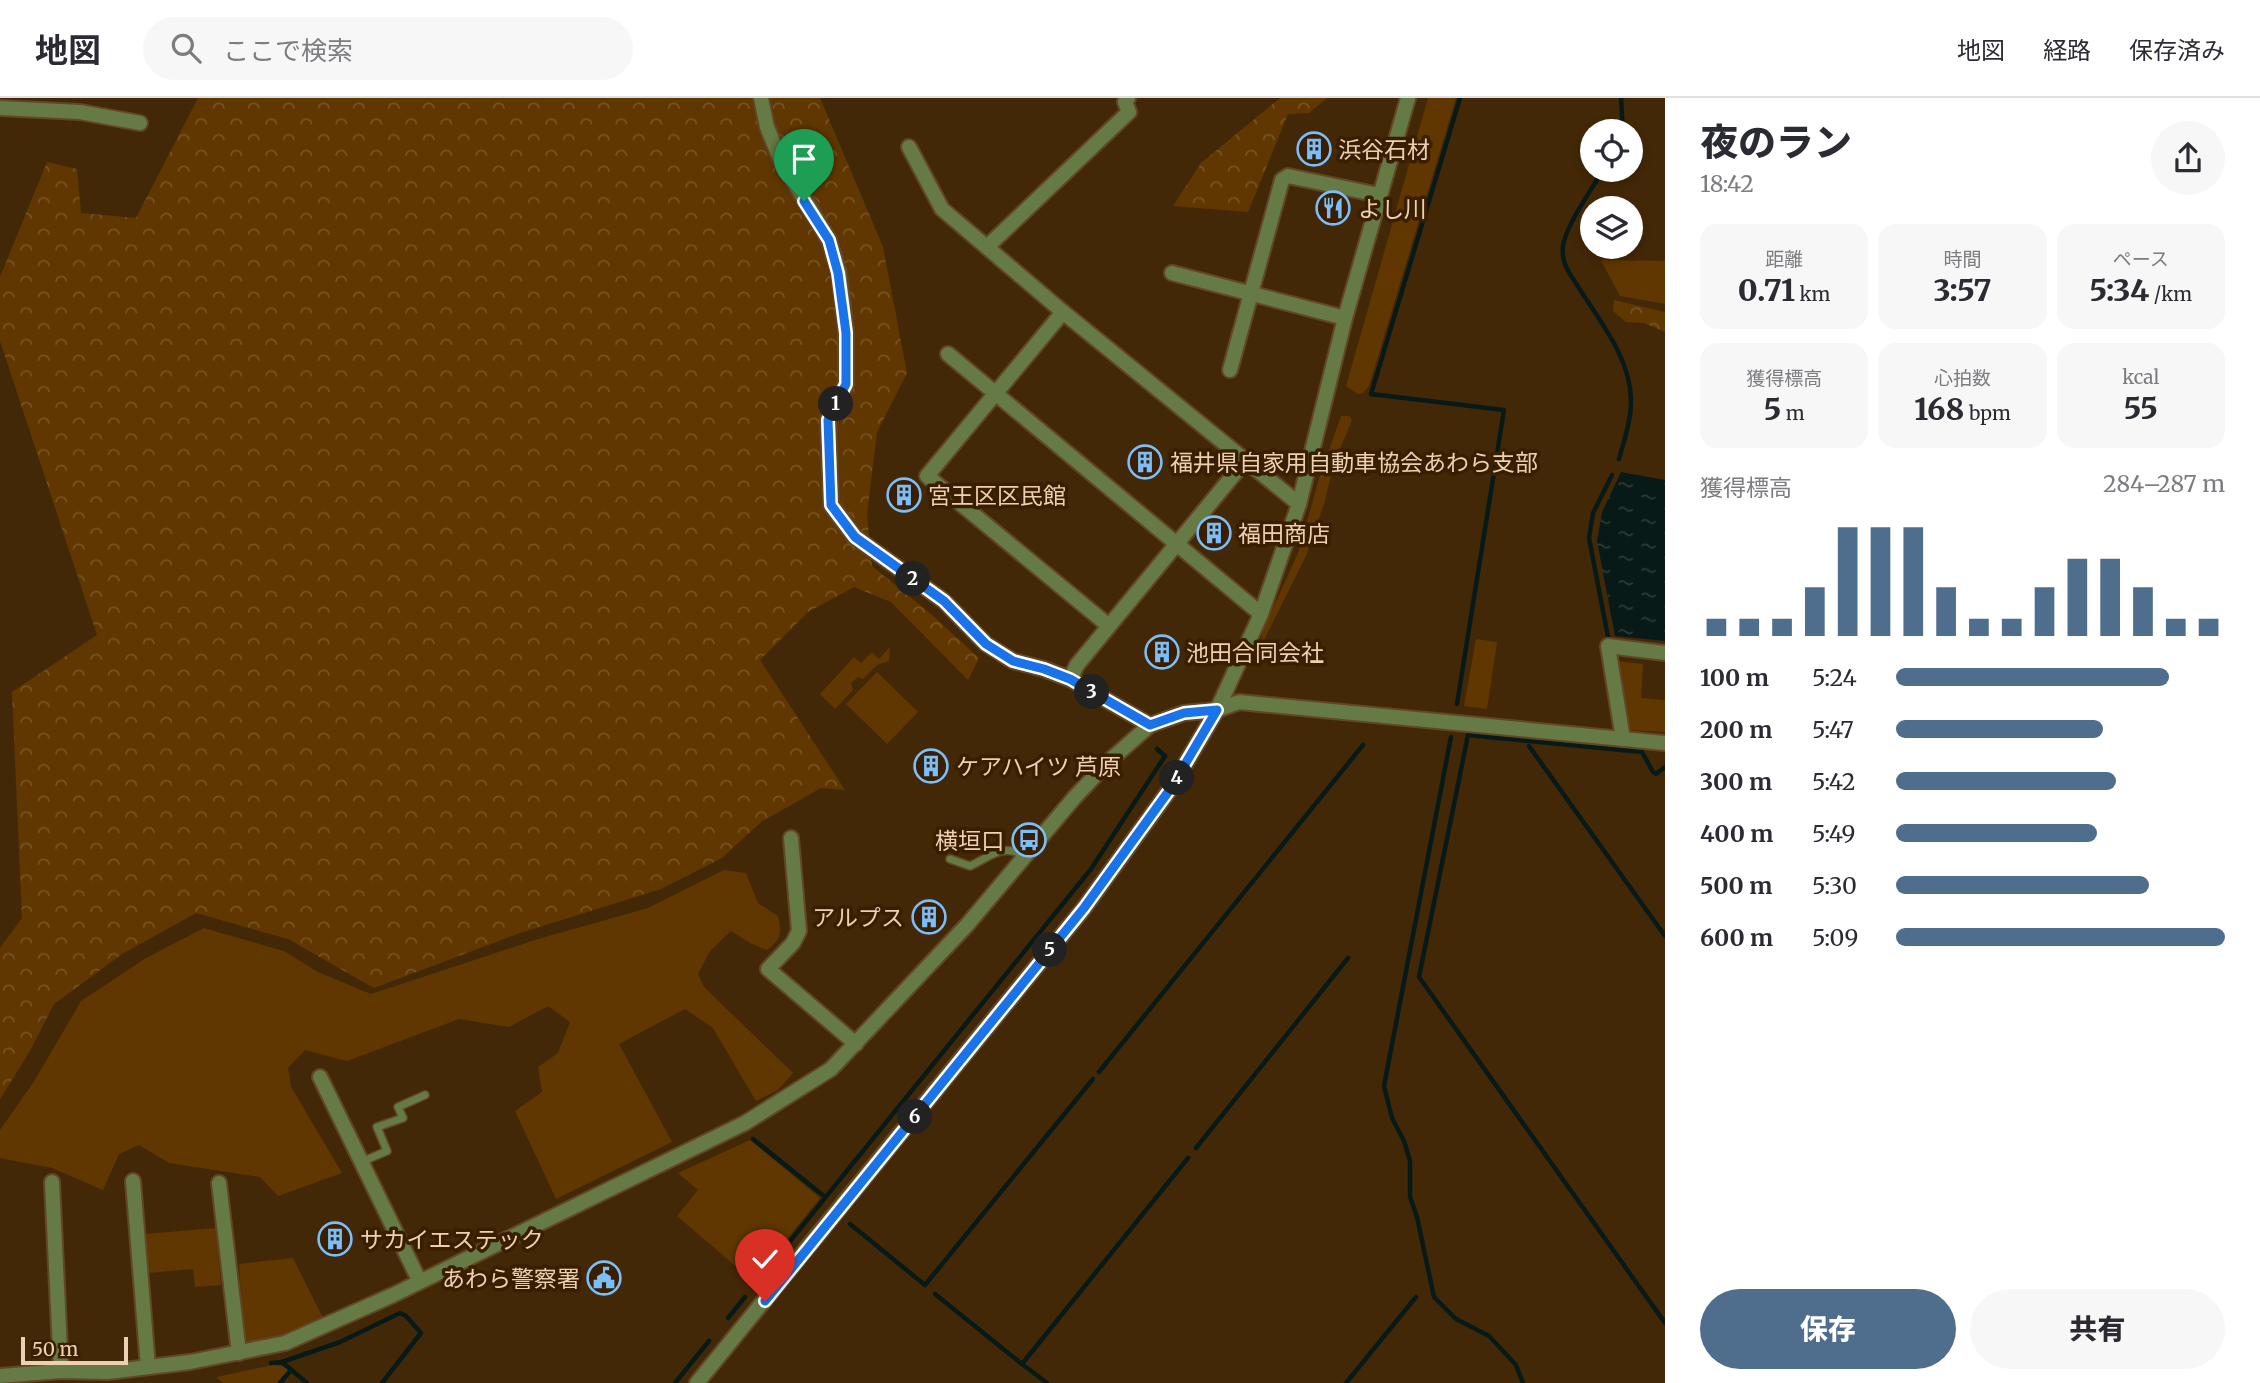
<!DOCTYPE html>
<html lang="ja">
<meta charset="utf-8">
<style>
body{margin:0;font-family:Merriweather,"Noto Sans JP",serif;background:#f7f7f7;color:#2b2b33;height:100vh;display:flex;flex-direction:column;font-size:26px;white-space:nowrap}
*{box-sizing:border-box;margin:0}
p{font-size:23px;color:#7c7c81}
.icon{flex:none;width:38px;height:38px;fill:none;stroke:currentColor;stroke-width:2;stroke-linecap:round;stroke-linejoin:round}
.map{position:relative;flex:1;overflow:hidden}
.side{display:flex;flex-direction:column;background:#fff;width:595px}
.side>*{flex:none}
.buttons{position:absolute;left:1580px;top:21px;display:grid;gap:14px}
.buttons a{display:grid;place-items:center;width:63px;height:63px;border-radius:50%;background:#fff;box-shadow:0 4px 10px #0003;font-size:35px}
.scale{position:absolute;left:21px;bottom:18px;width:107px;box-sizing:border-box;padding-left:7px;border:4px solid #edd0b3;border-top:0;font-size:19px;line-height:24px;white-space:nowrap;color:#edd0b3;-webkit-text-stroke:5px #391e00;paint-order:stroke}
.pin{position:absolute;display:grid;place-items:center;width:60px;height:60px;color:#fff;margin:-72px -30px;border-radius:50% 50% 50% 0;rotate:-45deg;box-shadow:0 0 7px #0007}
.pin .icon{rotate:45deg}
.km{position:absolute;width:35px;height:35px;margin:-18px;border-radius:50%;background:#222;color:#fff;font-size:19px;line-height:35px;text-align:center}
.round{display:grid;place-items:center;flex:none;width:74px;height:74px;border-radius:37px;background:#f7f7f7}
.headline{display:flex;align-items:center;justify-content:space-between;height:119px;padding:0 35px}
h1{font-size:38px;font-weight:800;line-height:52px}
.stats{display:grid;grid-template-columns:repeat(3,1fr);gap:10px;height:119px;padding:7px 35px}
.stats div{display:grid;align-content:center;border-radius:18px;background:#f7f7f7;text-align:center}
.stats b{font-size:30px;font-weight:800}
.stats small{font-size:19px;font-weight:400}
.stats p{font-size:19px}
.chart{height:196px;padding:14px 35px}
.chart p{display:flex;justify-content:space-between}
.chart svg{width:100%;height:126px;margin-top:7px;stroke:#4f6d8c;stroke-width:6}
.primary-button{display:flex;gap:14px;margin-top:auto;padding:14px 35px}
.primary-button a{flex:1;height:80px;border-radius:42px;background:#4f6d8c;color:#fff;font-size:28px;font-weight:800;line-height:80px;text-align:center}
.primary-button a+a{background:#f7f7f7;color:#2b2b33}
ul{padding:0 35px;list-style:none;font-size:23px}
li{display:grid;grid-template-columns:112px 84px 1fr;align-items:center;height:52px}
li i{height:18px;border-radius:9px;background:#4f6d8c}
header{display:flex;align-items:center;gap:42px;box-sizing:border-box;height:98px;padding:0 35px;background:#fff;border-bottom:2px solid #e1e1e2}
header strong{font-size:33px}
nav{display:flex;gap:38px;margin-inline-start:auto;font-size:24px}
.search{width:490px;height:63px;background:#f7f7f7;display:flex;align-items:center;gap:18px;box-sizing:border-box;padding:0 24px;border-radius:38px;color:#7c7c81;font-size:26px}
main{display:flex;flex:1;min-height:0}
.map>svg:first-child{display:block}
</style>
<header>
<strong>地図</strong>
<div class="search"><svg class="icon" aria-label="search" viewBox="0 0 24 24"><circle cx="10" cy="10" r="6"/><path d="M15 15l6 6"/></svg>ここで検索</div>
<nav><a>地図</a><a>経路</a><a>保存済み</a></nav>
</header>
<main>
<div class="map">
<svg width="1665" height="1285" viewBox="0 0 1665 1285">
<defs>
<pattern id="forest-crowns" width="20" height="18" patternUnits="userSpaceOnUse" patternTransform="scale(1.75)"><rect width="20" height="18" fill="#603700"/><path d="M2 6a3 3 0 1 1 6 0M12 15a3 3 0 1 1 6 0" fill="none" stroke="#775323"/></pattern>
<pattern id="water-ripples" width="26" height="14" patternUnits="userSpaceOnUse" patternTransform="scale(1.75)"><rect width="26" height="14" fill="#081a18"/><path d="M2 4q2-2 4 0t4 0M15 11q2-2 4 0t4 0" fill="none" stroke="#2c3a37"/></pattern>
</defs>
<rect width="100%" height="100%" fill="#432807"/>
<g fill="#603700">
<polygon points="1428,0 1456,0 1369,288 1363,295 1358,296 1346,288"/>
<polygon points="1601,162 1665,163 1665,206 1620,198"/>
<polygon points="1341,318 1349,318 1352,322 1334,365 1324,406 1306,458 1263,544 1261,542 1262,534 1298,455 1319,381"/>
<polygon points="1476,541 1497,544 1487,611 1464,608"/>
<polygon points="890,549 889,563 877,567 863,581 858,579 851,585 853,592 835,611 820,596 854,559 861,565 872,554 879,561"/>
<polygon points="1616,563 1643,566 1641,600 1665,602 1665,634 1625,632"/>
<polygon points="877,574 918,614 887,646 846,606"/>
<path d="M724,772l22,3 12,30 20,13c4,16 3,24 -11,34l-15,-6 -21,-13 -21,20 -12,23 6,13 89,86 -15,17 -22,11 -43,-73 -28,-19 -66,35 53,98 -116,57 -41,-88 27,-19 -4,-25 20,-14 12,-31 -22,-16 -39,21 -50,-8 -112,42 -42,-11 -17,18 3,19 51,86 -64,23 -18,-19 -91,-14 -30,-18 -20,9 -16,36 -51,-22 -52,-10v-28l35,-50 46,-79 65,-43 58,-30 80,23 34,21 53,22 167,-55 110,-31z"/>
<polygon points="750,1042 820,1100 753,1183 677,1118 698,1092 678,1075"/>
<polygon points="216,1130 221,1187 195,1189 193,1171 148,1175 145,1136"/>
<polygon points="293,1160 323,1220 276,1240 244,1246 239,1166"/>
<polygon points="273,1267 282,1268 289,1272 278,1285 223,1285 216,1279"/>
</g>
<g fill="url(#forest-crowns)">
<polygon points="198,0 820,0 883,149 907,275 877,334 867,417 872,468 931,516 979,560 968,582 891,504 854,489 808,514 760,562 845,692 821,690 761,724 722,760 661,791 520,835 374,890 288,841 196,815 122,856 54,906 30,953 0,1001 0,850 22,820 12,594 97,537 0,243 0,179 47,64 77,71 81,115 136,120"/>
<polygon points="1280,0 1327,0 1309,15 1288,16 1248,114 1173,108 1201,65"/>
<polygon points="1614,202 1665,214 1665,234 1644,225 1626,224 1613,213"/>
</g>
<polygon fill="url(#water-ripples)" points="1621,374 1665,382 1665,543 1615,538 1597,443 1602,414"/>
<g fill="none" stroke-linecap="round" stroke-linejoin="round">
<g stroke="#081a18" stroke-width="4.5">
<polyline points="1621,0 1623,33"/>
<path d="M1603,72c-11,19 -37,55 -40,76 -2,17 6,26 14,39 22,35 54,73 54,116 0,20 -7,40 -12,58"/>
<polyline points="1609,544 1589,440 1593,415 1612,377"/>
<polyline points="1457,606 1504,312 1371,296 1460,0"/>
<polyline points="1451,639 1384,988 1392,1020 1404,1043 1410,1063 1410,1099 1417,1119 1434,1199 1456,1221 1489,1238 1516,1267 1523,1285"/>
<polyline points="1529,648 1665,838"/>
<polyline points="1665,669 1656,676 1653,674 1642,654 1468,637 1419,879 1665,1225"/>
<polyline points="1099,974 1363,647"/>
<polyline points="753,1041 825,1099"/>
<polyline points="1196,1050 1348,860"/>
<polyline points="850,1126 925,1187 1093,981"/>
<polyline points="757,1184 1091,771 1165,658 1157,651"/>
<polyline points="935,1196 1022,1266 1188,1060"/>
<polyline points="728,1220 745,1199"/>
<polyline points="282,1264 340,1244 400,1215 406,1218 421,1235 382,1285"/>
<polyline points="271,1265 282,1264 307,1285"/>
<polyline points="1022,1266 1047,1285"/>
<polyline points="280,1285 291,1272"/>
<polyline points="675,1285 709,1243"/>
<polyline points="1346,1285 1416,1199"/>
</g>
<defs>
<g id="service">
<path d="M950,761l20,7c22,-10 31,-23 56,-10"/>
<polyline points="361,1064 387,1053 377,1029 403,1020 398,1009 425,997"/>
</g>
<g id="minor">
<polyline points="761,0 767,29 781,63 829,142 839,175 846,235 846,286 828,322 831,407 855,439 944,503 986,546 1013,563 1044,571 1070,581 1150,627"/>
<polyline points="0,10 80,14 140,25"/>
<polyline points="909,49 942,111 1063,214"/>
<polyline points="988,148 1129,14 1125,4 1128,0"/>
<polyline points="1172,175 1345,220"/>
<polyline points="948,256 1261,516"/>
<polyline points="1230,272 1282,82 1288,78 1379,97"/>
<polyline points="1109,528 927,378 1063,214 1299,406"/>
<polyline points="1070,581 1077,567 1245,363"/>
<polyline points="1623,641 1608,548 1665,555"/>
<polyline points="791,740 799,833 793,845 768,871 856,946"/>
<polyline points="320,979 419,1182"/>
<polyline points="133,1083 148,1269"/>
<polyline points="52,1084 61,1273"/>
<polyline points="219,1085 239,1255"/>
</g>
<g id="tertiary">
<polyline points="0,1278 61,1273 108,1274 190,1264 285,1245 393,1197 745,1025 831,971 967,827 1074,700 1108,664 1150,627 1184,615 1217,612 1239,604 1665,645"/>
<polyline points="697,1285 1084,810 1171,690 1217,612 1261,516 1299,406 1345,220 1408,0"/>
</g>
</defs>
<use href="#service" stroke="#624626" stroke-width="10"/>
<use href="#minor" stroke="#624626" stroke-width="18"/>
<use href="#tertiary" stroke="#624626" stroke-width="18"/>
<use href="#service" stroke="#657a44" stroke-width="7"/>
<use href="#minor" stroke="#657a44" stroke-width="14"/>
<use href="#tertiary" stroke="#657a44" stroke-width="14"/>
</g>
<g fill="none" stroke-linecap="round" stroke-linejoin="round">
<defs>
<polyline id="route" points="765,1203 1084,810 1171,690 1217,612 1184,615 1150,627 1070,581 1044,571 1013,563 986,546 944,503 855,439 831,407 828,322 846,286 846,235 838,175 829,142 804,103"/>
</defs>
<use href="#route" stroke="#fff" stroke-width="14"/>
<use href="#route" stroke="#1a73e8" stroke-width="9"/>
</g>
<defs>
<symbol id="building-ring" viewBox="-11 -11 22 22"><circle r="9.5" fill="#391e00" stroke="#7bbef9" stroke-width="1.5"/><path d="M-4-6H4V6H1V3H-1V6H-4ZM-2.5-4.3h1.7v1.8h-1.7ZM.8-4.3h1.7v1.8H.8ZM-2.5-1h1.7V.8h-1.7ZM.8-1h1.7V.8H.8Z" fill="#7bbef9"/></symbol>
<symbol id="restaurant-ring" viewBox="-11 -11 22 22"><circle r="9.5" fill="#391e00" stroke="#7bbef9" stroke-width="1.5"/><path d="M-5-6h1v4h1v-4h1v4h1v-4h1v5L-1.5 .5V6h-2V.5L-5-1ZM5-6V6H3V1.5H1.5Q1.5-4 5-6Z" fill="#7bbef9"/></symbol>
<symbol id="bus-ring" viewBox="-11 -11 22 22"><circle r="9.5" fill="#391e00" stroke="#7bbef9" stroke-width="1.5"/><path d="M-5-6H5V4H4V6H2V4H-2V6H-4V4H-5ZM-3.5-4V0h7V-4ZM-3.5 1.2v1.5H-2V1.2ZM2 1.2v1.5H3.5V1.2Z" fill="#7bbef9"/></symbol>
<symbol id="civic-ring" viewBox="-11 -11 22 22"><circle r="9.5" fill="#391e00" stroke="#7bbef9" stroke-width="1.5"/><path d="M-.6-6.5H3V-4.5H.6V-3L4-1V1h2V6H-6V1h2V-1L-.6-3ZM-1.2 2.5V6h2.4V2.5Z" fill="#7bbef9"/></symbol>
</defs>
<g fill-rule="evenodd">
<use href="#building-ring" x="1295" y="32" width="38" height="38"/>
<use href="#restaurant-ring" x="1314" y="91" width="38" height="38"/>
<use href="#building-ring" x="1126" y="345" width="38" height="38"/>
<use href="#building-ring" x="885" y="378" width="38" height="38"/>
<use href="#building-ring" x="1195" y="416" width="38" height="38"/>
<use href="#building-ring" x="1143" y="535" width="38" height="38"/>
<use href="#building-ring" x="912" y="649" width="38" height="38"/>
<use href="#bus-ring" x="1010" y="723" width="38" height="38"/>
<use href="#building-ring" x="910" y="800" width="38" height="38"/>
<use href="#building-ring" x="316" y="1122" width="38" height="38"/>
<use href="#civic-ring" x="585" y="1161" width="38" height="38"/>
</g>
<g text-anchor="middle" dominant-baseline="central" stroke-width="7" stroke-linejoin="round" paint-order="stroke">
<g font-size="23" fill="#edd0b3" stroke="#391e00" text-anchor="start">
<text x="1338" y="51">浜谷石材</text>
<text x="1358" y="110">よし川</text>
<text x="1170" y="364">福井県自家用自動車協会あわら支部</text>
<text x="928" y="397">宮王区区民館</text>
<text x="1238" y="435">福田商店</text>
<text x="1186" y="554">池田合同会社</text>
<text x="956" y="668">ケアハイツ 芦原</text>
<text x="1004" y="742" text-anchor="end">横垣口</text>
<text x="904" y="819" text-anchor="end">アルプス</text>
<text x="360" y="1141">サカイエステック</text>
<text x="580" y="1180" text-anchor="end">あわら警察署</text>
</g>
</g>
</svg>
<div class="buttons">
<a><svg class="icon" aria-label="locate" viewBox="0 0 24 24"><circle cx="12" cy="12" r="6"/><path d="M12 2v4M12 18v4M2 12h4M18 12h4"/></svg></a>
<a><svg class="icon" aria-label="layers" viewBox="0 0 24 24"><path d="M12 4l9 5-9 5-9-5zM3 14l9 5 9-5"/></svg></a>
</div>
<div class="scale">50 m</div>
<div class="pin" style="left:804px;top:103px;background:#1e9e55"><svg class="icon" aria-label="arrive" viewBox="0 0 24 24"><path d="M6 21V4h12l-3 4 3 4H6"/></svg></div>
<div class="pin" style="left:765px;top:1203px;background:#d93025"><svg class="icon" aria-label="check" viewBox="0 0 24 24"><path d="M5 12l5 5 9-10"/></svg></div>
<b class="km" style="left:836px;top:306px">1</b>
<b class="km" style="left:913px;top:481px">2</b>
<b class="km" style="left:1092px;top:594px">3</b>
<b class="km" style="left:1177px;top:680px">4</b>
<b class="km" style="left:1050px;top:852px">5</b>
<b class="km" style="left:915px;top:1019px">6</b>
</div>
<section class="side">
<div class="headline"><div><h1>夜のラン</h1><p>18:42</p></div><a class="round"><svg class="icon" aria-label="share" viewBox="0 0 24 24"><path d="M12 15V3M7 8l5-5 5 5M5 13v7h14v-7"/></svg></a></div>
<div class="stats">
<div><p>距離</p><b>0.71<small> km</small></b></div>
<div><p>時間</p><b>3:57</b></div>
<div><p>ペース</p><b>5:34<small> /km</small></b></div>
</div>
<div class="stats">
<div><p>獲得標高</p><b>5<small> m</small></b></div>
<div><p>心拍数</p><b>168<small> bpm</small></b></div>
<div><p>kcal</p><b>55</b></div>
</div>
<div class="chart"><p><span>獲得標高</span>284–287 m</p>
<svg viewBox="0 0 160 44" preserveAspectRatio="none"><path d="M5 44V38M15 44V38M25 44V38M35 44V27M45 44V6M55 44V6M65 44V6M75 44V27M85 44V38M95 44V38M105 44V27M115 44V17M125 44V17M135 44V27M145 44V38M155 44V38"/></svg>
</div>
<ul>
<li><b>100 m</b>5:24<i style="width:83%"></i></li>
<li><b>200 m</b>5:47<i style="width:63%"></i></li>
<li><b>300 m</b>5:42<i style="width:67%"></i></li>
<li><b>400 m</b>5:49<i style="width:61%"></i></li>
<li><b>500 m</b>5:30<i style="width:77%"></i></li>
<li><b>600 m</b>5:09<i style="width:100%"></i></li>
</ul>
<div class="primary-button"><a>保存</a><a>共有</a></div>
</section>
</main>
